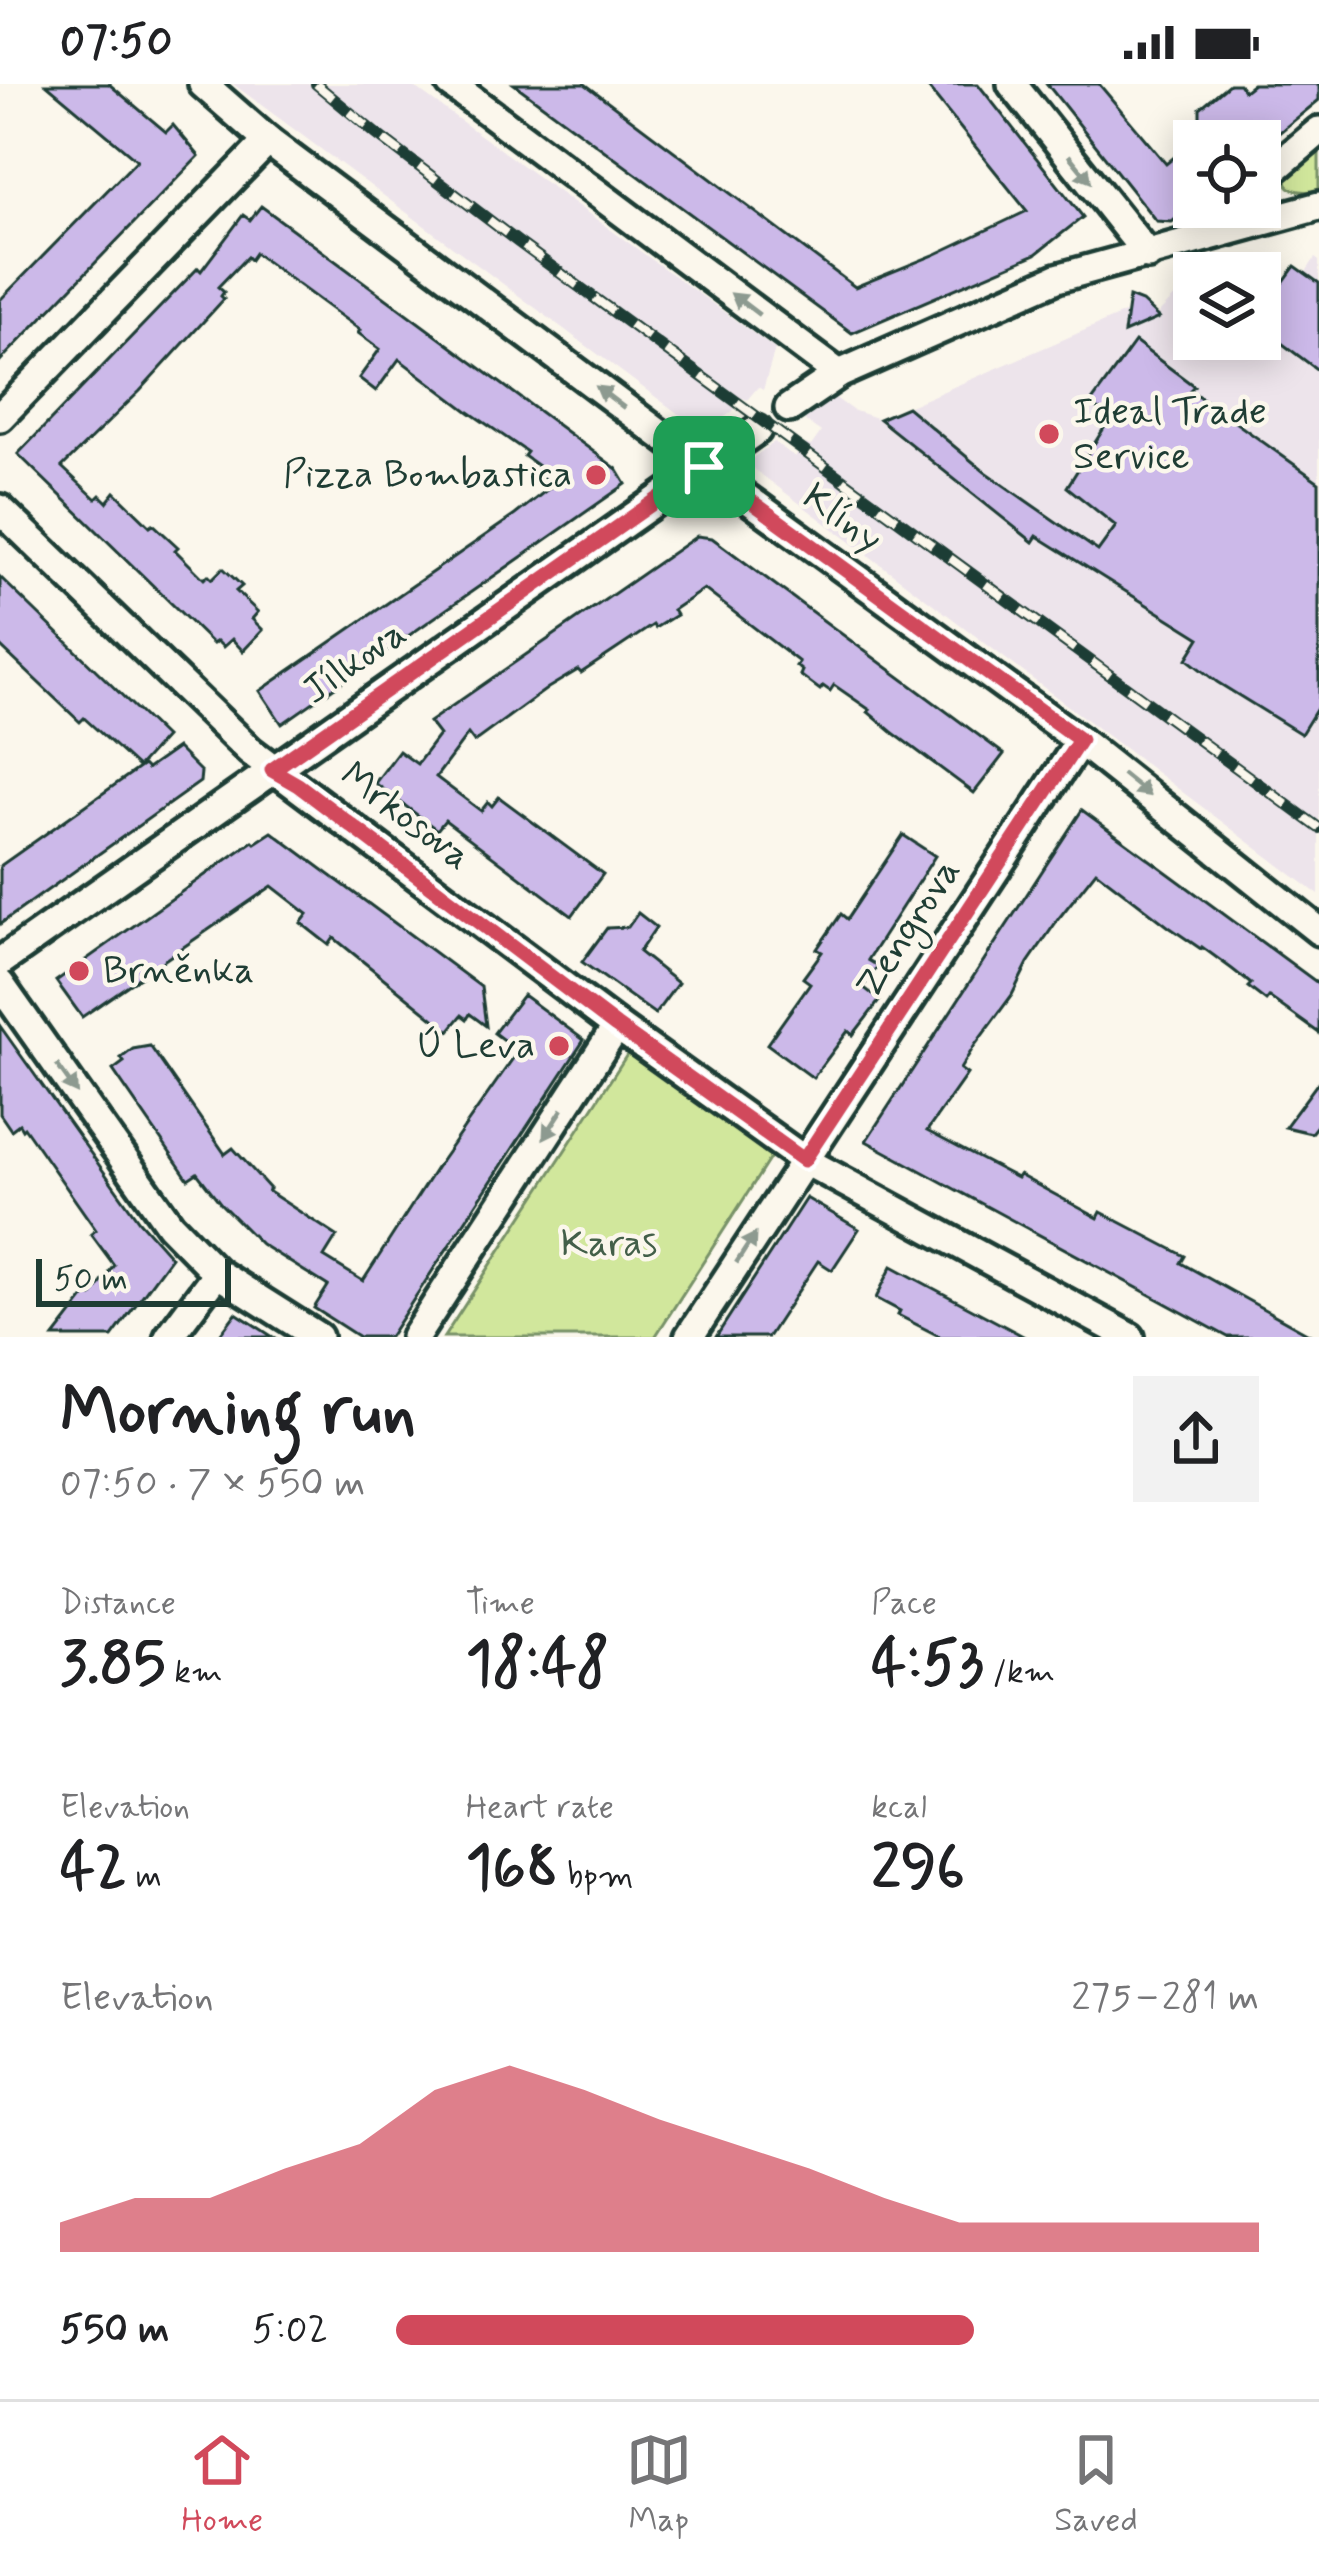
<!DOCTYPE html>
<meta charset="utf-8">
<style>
body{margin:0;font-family:Mynerve,sans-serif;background:#f2f2f2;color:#202124;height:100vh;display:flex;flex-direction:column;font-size:45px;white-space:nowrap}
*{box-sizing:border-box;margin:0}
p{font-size:39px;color:#757577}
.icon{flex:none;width:66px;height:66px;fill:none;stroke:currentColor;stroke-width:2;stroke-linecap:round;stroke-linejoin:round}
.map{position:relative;height:1253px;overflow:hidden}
.sheet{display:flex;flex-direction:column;background:#fff;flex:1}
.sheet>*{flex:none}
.fabs{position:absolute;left:1173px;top:36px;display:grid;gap:24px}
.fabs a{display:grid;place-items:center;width:108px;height:108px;border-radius:0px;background:#fff;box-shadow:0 6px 30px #0003;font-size:60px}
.scale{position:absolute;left:36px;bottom:30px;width:195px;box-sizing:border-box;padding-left:12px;border:6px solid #1f3d34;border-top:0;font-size:33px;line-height:42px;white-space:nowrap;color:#1f3d34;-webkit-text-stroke:9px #fbf7ec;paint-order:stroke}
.pin{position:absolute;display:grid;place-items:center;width:102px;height:102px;color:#fff;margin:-51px;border-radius:24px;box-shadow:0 6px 18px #0006}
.round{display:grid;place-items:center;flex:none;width:126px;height:126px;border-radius:0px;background:#f2f2f2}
.head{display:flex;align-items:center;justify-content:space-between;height:204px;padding:0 60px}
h1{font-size:66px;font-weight:800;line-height:90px}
.stats{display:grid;grid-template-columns:repeat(3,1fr);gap:18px;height:204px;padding:12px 60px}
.stats div{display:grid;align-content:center}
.stats b{font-size:60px;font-weight:800}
.stats small{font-size:33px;font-weight:400}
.stats p{font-size:33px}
.chart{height:336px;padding:24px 60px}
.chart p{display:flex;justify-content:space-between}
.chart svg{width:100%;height:216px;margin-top:12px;fill:#d1495b;opacity:.7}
ul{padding:0 60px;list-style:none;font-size:39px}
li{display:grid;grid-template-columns:192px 144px 1fr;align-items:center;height:90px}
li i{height:30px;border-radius:15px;background:#d1495b}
.status{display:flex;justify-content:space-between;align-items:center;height:84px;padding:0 60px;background:#fff;direction:ltr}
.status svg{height:33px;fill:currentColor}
.dock{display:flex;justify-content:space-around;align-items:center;height:168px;border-top:3px solid #e0e0e0;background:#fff;font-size:33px;color:#757577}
.dock a{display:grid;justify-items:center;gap:6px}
.dock .selected{color:#d1495b}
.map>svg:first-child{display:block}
</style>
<div class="status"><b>07:50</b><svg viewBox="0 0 49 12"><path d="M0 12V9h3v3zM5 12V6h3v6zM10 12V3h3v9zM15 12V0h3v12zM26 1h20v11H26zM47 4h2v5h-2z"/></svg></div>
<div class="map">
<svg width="1319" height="1253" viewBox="0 0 1319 1253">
<rect width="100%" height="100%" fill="#fbf7ec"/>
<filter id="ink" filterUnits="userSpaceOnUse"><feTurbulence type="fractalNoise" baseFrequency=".00833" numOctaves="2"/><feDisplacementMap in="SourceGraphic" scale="24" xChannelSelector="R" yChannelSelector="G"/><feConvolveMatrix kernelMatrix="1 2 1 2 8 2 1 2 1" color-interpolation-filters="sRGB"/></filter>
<g filter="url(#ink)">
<g fill="#ede4eb">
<polygon points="233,0 410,0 775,265 763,306 758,303 747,316 743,314 732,328 703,348"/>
<polygon points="1315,174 1319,177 1319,811 746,379 774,358 795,373 806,360 811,362 821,348 804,336 834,313 852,326 879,335 1127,228 1132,218 1142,218 1157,231 1186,201 1194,203 1194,255 1260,255 1260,210 1269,217 1306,188"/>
</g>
<g fill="#d1e79c" stroke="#789268" stroke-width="3">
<path d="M1319,60v46c-13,3 -43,3 -30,-20 5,-9 21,-19 30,-26z"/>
<polygon points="628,969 774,1068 655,1253 444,1253"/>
</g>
<g fill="#ccb9e9" stroke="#1f3d34" stroke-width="3">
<polygon points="46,0 109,0 166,48 173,41 199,72 0,277 0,216 137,76"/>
<polygon points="514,0 585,0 855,203 934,171 1027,127 925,0 978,0 1083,133 1036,170 852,249"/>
<polygon points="1047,0 1099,0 1166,80 1194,57 1194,120 1172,138 1156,137"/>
<polygon points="1229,0 1239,0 1244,7 1253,0 1319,0 1319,16 1269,57 1194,57 1209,44 1200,33 1200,24"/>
<polygon points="261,122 617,385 626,400 282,640 260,607 515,431 553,401 534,387 538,382 524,372 527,368 469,328 399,275 376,307 359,294 380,265 358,249 360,246 255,169 250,176 247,173 218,203 224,208 221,212 224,215 140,307 62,383 96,415 100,411 107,418 115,408 150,442 153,440 178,463 175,466 204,495 208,491 212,495 223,484 242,502 236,507 258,528 252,535 263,546 243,567 232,555 223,563 217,557 213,560 18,370 198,184 201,187 243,131 250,136"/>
<polygon points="1295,182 1319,199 1319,287 1260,243 1260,230"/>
<polygon points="1129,213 1142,218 1159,234 1124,249"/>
<polygon points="1135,258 1194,302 1190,306 1319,398 1319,621 1301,650 1217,598 1187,575 1200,554 1037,452 1033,458 879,335 907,323 985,388 1098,467 1116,442 1067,403 1111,333 1090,320"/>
<polygon points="697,452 712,454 1004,670 974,709 892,648 868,628 870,626 834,601 830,607 823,602 820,606 800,591 802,587 796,582 799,578 704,505 673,526 676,531 655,544 653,541 581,589 578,586 548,604 474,658 468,650 436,693 481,727 488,718 492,722 499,713 603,790 572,832 445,736 437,746 375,699 399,667 417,680 439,651 429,638"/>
<polygon points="0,493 165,653 138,683 84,634 80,638 0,562"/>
<polygon points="177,664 201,688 200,698 0,840 0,782 143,681 147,685"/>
<polygon points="1082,726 1319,900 1319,949 1269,913 1266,917 1248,903 1251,900 1232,885 1202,863 1201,865 1169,843 1096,787 1059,834 1028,879 1012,911 975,961 960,985 967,990 927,1047 1017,1094 1019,1091 1098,1134 1101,1128 1185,1172 1181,1179 1314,1253 1228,1253 866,1057"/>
<polygon points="272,748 481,903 486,942 470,930 467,935 462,931 449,947 334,854 329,861 301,839 308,830 272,802 82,933 56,897 253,757 255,759"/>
<polygon points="903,751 935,772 868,876 878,882 863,903 880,916 853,951 848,947 813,994 767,960 810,899 803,894 822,868 817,865 841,830 847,835"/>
<polygon points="638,829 656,843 639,868 678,899 655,930 582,878 607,844 628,843"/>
<polygon points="523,911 584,956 389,1253 359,1253 314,1224 328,1202 261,1160 221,1120 197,1089 188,1095 113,986 124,978 121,974 133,965 150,962 225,1070 233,1064 270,1105 268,1107 337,1152 324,1173 363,1197 436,1084 518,967 494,949"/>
<polygon points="0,942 139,1137 171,1173 112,1253 54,1253 88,1209 92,1212 114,1181 91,1150 96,1146 24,1043 22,1045 19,1040 11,1046 0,1030"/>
<polygon points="1319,997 1319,1039 1311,1049 1285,1043"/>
<polygon points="806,1114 859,1145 832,1186 818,1177 768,1253 716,1253"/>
<polygon points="892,1182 916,1195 1025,1253 941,1253 898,1231 900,1227 876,1214"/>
<polygon points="236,1229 273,1253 218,1253"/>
</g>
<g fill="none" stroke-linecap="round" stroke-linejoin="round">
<defs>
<g id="street">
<polyline points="203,0 268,57 704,383 1080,657 1319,847"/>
<polyline points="451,0 839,290"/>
<polyline points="1012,0 1148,171"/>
<polyline points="1260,97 1319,47"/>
<polyline points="789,324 839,290 1057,194 1319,122"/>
<polyline points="0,333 268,57"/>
<polyline points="0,425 250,667 617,942 804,1076 1130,1253"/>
<polyline points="0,878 757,346"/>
<polyline points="0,900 170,1141 217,1189 318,1253"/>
<polyline points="169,1253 217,1189"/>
<polyline points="415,1253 617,942"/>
<polyline points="689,1253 1080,657"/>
</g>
</defs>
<use href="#street" stroke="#1f3d34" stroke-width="36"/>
<use href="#street" stroke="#fbf7ec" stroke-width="27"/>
<defs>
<polyline id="rail" points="316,0 375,49 518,158 1319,744"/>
</defs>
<use href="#rail" stroke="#1f3d34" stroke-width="12"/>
<use href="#rail" stroke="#fbf7ec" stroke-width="8" stroke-dasharray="22" stroke-linecap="butt"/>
</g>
<defs><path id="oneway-solid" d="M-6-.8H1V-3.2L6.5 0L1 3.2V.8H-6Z" transform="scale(3)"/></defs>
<g fill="#8d9a90">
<use href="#oneway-solid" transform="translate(1080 85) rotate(51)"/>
<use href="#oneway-solid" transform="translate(745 220) rotate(-143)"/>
<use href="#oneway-solid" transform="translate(610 313) rotate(-143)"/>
<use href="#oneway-solid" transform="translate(1136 701) rotate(39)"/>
<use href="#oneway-solid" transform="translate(67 995) rotate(55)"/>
<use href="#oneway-solid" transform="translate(553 1040) rotate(123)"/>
<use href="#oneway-solid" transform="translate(746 1164) rotate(-57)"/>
</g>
</g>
<g fill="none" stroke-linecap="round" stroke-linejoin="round" filter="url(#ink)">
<defs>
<polygon id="route" points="704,383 1080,656 804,1076 616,942 298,701 272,686"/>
</defs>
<use href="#route" stroke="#fff" stroke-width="24"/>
<use href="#route" stroke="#d1495b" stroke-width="15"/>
</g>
<g fill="#d1495b" stroke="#fbf7ec" stroke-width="4.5">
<circle cx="1049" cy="350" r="12"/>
<circle cx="596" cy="391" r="12"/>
<circle cx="79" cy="887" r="12"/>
<circle cx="559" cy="962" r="12"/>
</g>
<g text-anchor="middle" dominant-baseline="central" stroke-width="9" stroke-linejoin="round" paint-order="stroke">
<g font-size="39" fill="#1f3d34" stroke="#fbf7ec" text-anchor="start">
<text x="1073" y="328">Ideal Trade<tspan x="1073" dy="45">Service</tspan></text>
<text x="572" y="391" text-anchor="end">Pizza Bombastica</text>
<text x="103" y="887">Brněnka</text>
<text x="535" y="962" text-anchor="end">Ú Leva</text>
</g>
<g font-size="39" fill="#1f3d34" stroke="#fbf7ec">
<text transform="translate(842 435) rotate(36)">Klíny</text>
<text transform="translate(355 579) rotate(-35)">Jílkova</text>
<text transform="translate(405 733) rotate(37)">Mrkosova</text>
<text transform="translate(909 845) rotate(-57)">Zengrova</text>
</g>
<g font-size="39" fill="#435f49" stroke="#fbf7ec">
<text x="609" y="1160">Karas</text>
</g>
</g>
</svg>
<div class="fabs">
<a><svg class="icon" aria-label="locate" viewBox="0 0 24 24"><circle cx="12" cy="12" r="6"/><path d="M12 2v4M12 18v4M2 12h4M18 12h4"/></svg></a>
<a><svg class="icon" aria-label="layers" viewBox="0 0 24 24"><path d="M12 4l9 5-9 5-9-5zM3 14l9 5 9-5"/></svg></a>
</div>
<div class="scale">50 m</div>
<div class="pin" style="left:704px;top:383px;background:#1e9e55"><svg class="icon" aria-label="arrive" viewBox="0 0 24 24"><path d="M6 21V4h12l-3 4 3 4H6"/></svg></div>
</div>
<section class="sheet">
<div class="head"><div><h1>Morning run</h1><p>07:50 · 7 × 550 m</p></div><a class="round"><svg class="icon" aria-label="share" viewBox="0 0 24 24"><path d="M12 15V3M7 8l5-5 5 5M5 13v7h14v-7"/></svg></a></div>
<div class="stats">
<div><p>Distance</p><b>3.85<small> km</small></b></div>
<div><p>Time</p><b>18:48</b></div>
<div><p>Pace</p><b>4:53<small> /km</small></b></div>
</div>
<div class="stats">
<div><p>Elevation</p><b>42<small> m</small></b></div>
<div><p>Heart rate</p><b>168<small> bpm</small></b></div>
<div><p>kcal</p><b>296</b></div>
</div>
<div class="chart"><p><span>Elevation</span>275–281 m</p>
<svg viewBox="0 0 160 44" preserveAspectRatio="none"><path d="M0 44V38L10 33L20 33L30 27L40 22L50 11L60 6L70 11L80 17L90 22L100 27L110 33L120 38L130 38L140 38L150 38L160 38V44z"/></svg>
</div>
<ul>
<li><b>550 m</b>5:02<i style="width:67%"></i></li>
</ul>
</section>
<nav class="dock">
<a class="selected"><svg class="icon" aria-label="home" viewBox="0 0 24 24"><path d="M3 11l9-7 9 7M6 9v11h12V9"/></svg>Home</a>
<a><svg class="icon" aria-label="map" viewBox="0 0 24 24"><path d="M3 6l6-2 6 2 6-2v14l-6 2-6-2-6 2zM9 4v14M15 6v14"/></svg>Map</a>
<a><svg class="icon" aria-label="saved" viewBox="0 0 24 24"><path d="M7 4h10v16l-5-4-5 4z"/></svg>Saved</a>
</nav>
